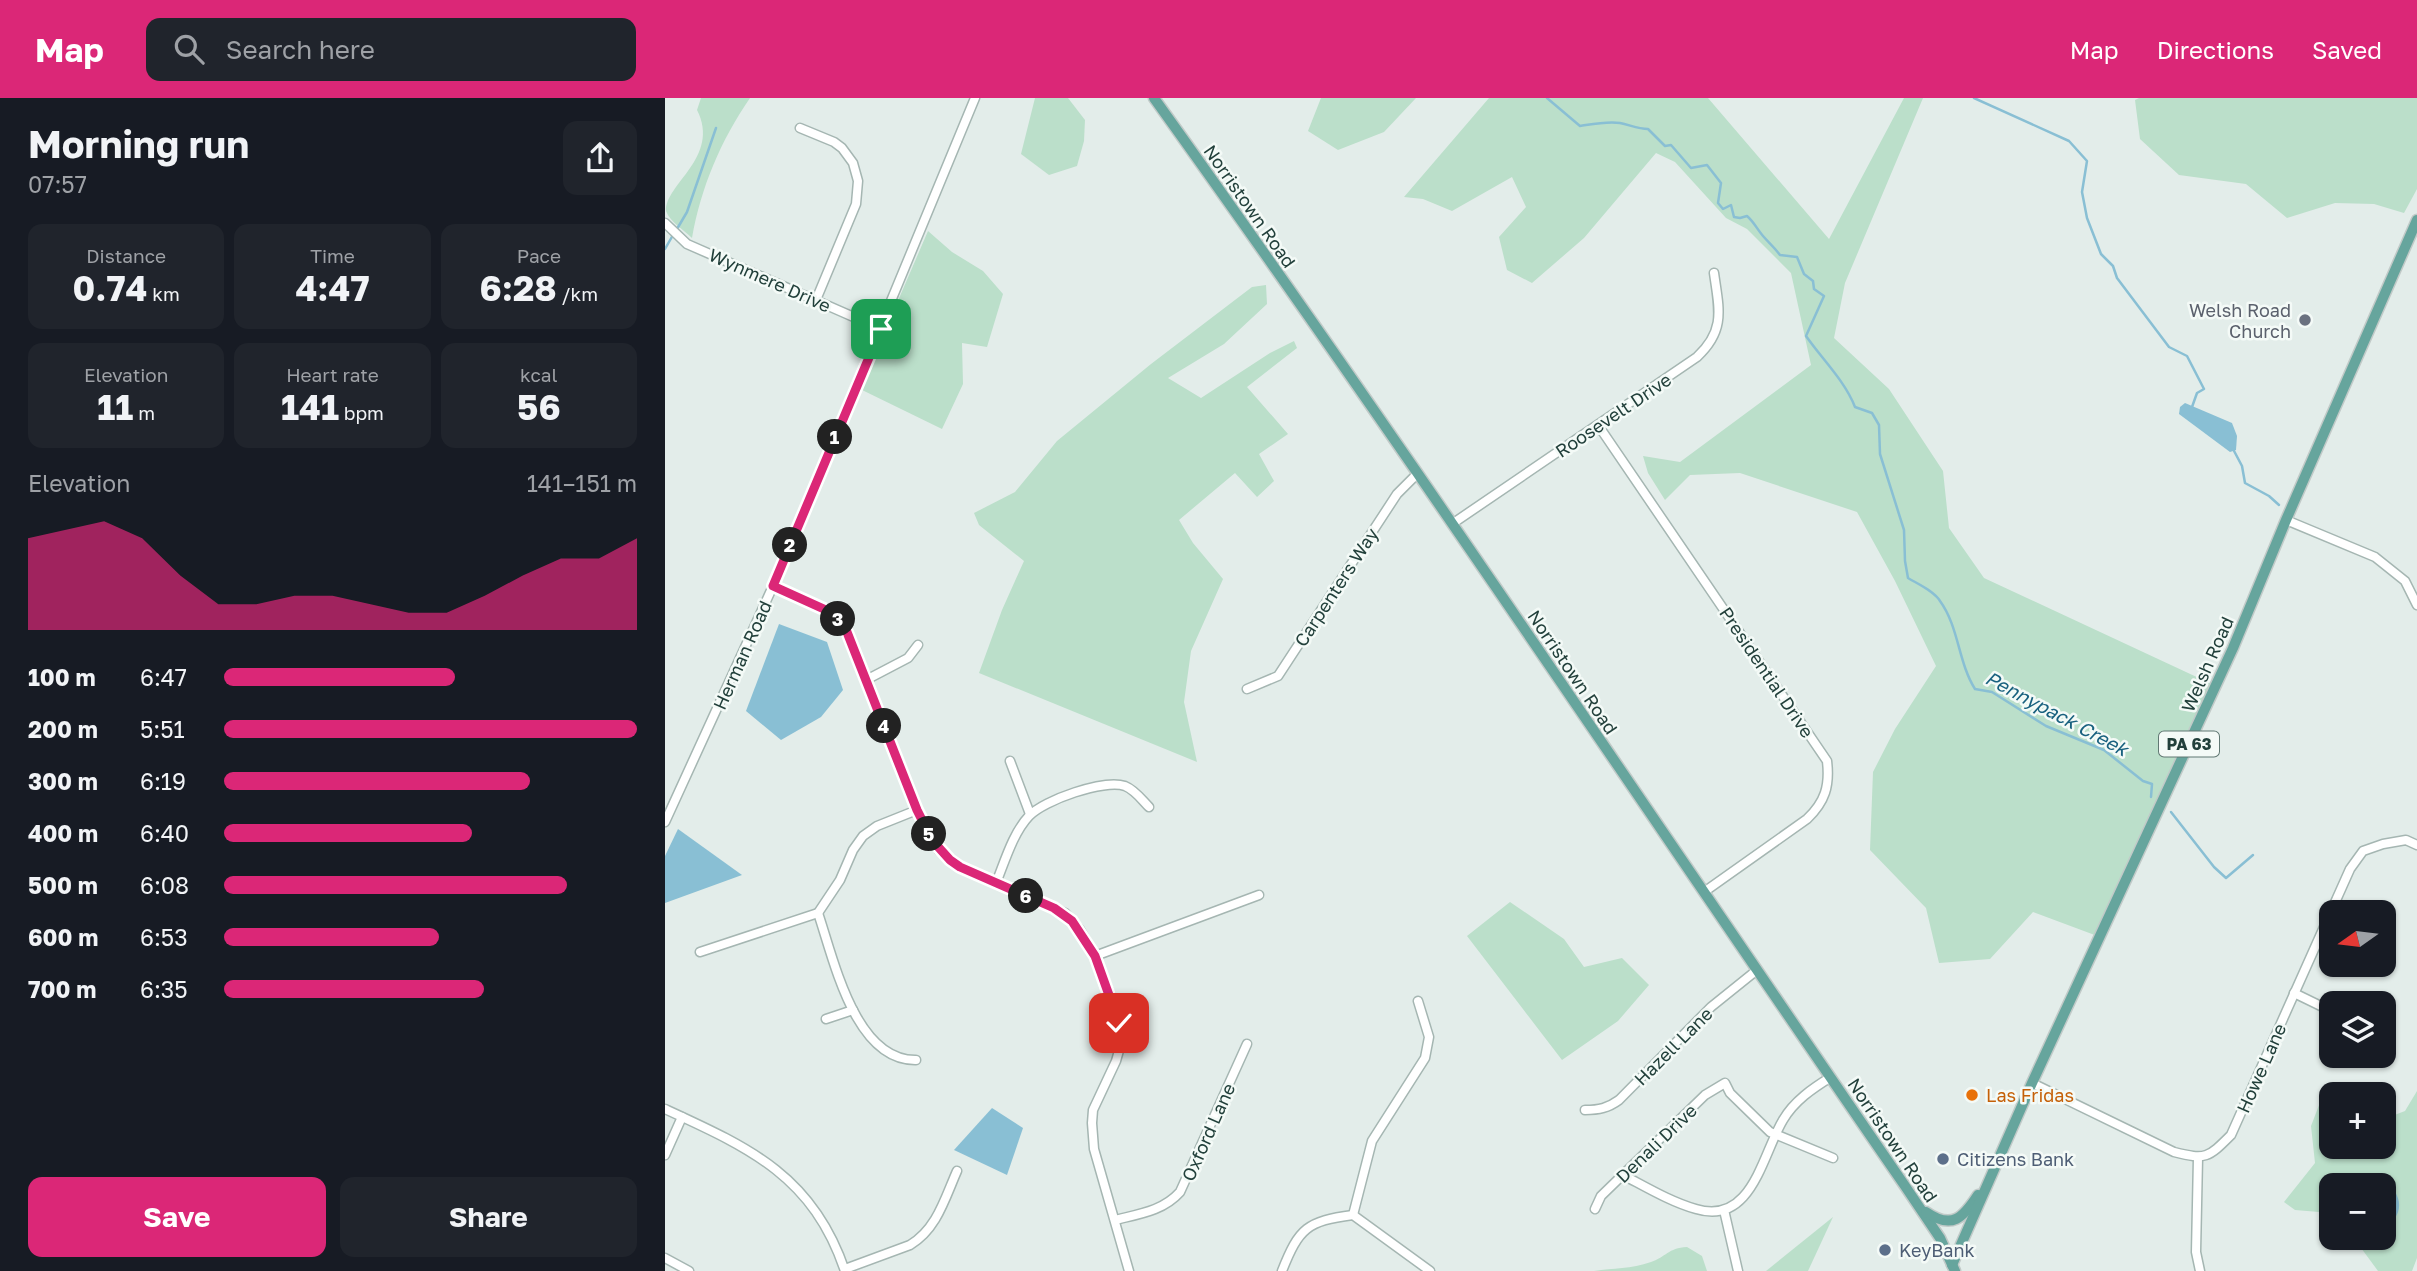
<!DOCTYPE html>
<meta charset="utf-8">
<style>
body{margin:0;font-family:"Golos Text",sans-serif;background:#20242c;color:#f1f3f6;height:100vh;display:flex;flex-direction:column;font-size:26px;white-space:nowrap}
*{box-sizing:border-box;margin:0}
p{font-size:23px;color:#9ea1a6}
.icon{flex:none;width:38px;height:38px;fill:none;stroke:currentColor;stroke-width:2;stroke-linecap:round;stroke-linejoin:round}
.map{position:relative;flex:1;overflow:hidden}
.panel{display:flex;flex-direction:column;background:#171b24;width:665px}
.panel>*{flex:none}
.needle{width:46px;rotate:256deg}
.controls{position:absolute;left:1654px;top:802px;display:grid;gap:14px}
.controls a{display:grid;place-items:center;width:77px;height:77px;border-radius:14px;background:#171b24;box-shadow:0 2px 5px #0004;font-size:35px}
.pin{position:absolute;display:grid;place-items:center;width:60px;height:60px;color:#fff;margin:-30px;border-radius:14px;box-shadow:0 4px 10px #0006}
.km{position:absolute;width:35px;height:35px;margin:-18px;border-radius:50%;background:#222;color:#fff;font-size:19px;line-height:35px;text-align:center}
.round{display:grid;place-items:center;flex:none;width:74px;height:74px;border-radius:14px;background:#20242c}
.summary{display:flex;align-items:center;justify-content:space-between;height:119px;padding:0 28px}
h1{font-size:38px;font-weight:700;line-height:52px}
.figures{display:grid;grid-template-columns:repeat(3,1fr);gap:10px;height:119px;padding:7px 28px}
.figures div{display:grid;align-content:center;border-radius:14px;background:#20242c;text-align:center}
.figures b{font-size:35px;font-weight:700}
.figures small{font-size:19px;font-weight:400}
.figures p{font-size:19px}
.chart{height:196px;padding:14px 28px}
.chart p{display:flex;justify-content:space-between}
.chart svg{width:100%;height:126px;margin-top:7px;fill:#db2777;opacity:.7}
.action{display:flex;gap:14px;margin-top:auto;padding:14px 28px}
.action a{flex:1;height:80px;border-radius:14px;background:#db2777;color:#fff;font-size:28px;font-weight:700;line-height:80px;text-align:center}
.action a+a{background:#20242c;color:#f1f3f6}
ul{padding:0 28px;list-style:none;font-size:23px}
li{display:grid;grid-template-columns:112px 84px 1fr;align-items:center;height:52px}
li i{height:18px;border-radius:9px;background:#db2777}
header{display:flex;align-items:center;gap:42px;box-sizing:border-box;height:98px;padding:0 35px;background:#db2777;color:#fff}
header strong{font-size:33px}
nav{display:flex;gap:38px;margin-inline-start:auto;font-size:24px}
.search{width:490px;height:63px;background:#20242c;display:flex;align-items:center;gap:18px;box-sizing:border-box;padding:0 24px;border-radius:14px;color:#9ea1a6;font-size:26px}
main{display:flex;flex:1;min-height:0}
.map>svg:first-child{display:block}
</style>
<header>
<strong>Map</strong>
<div class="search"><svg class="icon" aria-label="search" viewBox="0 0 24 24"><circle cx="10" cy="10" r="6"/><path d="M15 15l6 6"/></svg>Search here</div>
<nav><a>Map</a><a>Directions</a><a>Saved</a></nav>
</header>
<main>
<section class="panel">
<div class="summary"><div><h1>Morning run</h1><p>07:57</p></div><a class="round"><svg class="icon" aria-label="share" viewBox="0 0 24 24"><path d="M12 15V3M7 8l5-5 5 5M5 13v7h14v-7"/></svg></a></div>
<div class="figures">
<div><p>Distance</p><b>0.74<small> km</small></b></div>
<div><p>Time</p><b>4:47</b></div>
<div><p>Pace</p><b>6:28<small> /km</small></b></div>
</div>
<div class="figures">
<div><p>Elevation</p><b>11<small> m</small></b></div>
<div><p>Heart rate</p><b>141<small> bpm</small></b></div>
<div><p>kcal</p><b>56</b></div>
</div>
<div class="chart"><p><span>Elevation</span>141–151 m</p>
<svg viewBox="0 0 160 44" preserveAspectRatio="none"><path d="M0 44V12L10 9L20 6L30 12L40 25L50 35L60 35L70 32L80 32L90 35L100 38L110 38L120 32L130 25L140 19L150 19L160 12V44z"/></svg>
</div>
<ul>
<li><b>100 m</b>6:47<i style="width:56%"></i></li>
<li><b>200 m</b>5:51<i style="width:100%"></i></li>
<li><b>300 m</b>6:19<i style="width:74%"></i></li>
<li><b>400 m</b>6:40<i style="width:60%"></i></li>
<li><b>500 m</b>6:08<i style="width:83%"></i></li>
<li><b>600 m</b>6:53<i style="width:52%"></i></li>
<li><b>700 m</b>6:35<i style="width:63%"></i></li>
</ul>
<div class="action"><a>Save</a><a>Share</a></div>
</section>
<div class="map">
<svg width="1752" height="1173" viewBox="0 0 1752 1173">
<rect width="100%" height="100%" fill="#e3edea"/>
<g fill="#bbdfca">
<path d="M36,0h49c-29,42 -49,89 -58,140 -8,-8 -22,-16 -26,-27 -1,-27 55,-54 31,-101z"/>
<polygon points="370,0 403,0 420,22 419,43 412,68 384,77 356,56"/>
<polygon points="656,0 751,0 719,34 673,52 643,33"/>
<polygon points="824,0 1043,0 1164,141 1239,0 1258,0 1180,185 1169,240 1224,291 1278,373 1284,430 1319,480 1551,588 1435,839 1368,814 1325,861 1274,865 1261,810 1205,752 1208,674 1230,631 1271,568 1230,483 1192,414 1075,375 1025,377 1000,402 983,375 978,358 1015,364 1146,267 1126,175 1082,131 1061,120 1010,64 991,55 919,140 867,185 842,172 834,139 861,109 847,79 787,113 758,101 739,99"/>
<polygon points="1474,0 1752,0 1752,91 1739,115 1709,106 1670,105 1622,120 1581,86 1514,77 1475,41 1470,2"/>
<polygon points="263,133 287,154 318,173 338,196 322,249 297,245 298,286 277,331 195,291"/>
<polygon points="601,187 602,206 559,246 503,280 536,300 605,255 629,243 632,250 582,289 623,336 594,356 609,383 592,399 570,375 514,422 528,445 558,481 526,553 519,604 532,664 314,575 337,512 359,463 314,427 309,415 350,394 392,343 486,266 587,189"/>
<polygon points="845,804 899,841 919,869 957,860 984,887 953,923 897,962 802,838"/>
<polygon points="1752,993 1752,1160 1747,1173 1713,1173 1688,1139 1718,1139 1718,1087 1666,1087 1666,1115 1630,1112 1619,1104 1650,1065 1646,1028 1656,1002 1666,998 1666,1048 1718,1048 1719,1021 1740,1013"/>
<polygon points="1168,1119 1143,1173 1101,1173"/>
<path d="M1022,1149l15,9 5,15h-113c19,-3 37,-2 57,-9 15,-5 17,-14 36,-15z"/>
</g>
<g fill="#89bfd4">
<polygon points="1520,305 1567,325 1572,338 1571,352 1565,354 1514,316 1515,309"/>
<polygon points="114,526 162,544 178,592 156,619 116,642 81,613"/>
<polygon points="13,731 77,777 0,805 0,758"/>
<polygon points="327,1010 358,1030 342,1077 289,1052"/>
<path d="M1712,1083c25,3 31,37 7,44l-1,-40h-17z"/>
</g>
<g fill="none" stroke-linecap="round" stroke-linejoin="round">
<g stroke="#89bfd4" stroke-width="2.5">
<path d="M882,0l33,28c13,-2 27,-5 40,-3 10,2 18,6 28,6l17,17 6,-1 20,23 16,-3 14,18 -3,20 5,6 8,-4 3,12 6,1 7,-2c7,6 10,13 16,20 6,7 11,11 17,19l17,2 7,17 9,7 1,8 10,7 -18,40c16,23 39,45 49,71l17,6 7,12 1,29 24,76 1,31 3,17c10,6 26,13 32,23 19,26 18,61 35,88l17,3 54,34 58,24 39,31 9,3 -1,13"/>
<polyline points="1309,0 1404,43 1422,63 1417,94 1422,120 1436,156 1448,168 1452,180 1504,249 1522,258 1539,291 1532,295 1527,309"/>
<polyline points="12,131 22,114 51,30"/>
<polyline points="0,151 8,137"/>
<polyline points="1568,351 1577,368 1580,385 1604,398 1614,407"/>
<polyline points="1506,714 1549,769 1561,780 1588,757"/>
</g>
<defs>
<g id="minor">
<polyline points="135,30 169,44 177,50 188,65 193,83 191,106 151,202"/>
<polyline points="0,125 22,146 216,231"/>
<path d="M933,327l229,336c3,25 -2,41 -20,58l-103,73"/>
<polyline points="1621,422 1710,459 1740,483 1752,507"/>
<path d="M787,426l245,-167c29,-27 22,-48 17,-84"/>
<polyline points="108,488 161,512 180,529 252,712 274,752 295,769 400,815 415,832 430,858 451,911 456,937 455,949 451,963 428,1012 427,1025 429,1051 464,1173"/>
<polyline points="201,582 243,560 253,547"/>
<polyline points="582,591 613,578 732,396 752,376"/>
<polyline points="345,663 365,716"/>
<polyline points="0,724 108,488 310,0"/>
<path d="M331,785c9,-22 17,-50 33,-67 15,-16 75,-37 96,-30 10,4 17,14 24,21"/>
<path d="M153,815c16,47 37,148 98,147"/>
<polyline points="35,854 153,815 175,782 188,752 198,738 212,728 252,712"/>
<polyline points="430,858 594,797"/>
<polyline points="1629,895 1666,913"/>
<polyline points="161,921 188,912"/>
<path d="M1367,985l142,69c32,8 34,6 57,-17l119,-266 13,-18 20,-7 23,-4 11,5"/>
<path d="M0,1011c85,39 148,67 180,162"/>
<path d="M920,1012c14,0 23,-2 34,-10l92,-93 46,-37"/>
<polyline points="0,1057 17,1019"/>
<polyline points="1533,1060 1531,1154 1535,1173"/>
<path d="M958,1077c23,12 48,27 73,34 56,17 66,-54 87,-89 11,-19 30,-32 48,-43"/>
<polyline points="930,1111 936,1098 1040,997 1060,985 1065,995 1105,1034 1168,1060"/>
<polyline points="1059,1112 1073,1173"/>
<polyline points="688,1117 707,1043 760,960 764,939 753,903"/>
<path d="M450,1122c24,-6 48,-9 65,-28l67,-148"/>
<polyline points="0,1160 24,1173"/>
<path d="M180,1171l65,-24c27,-16 35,-47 47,-74"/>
<path d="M617,1173c17,-43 25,-50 71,-56l77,56"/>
</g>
<g id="major">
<path d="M489,0c257,358 501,725 751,1088l35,52 15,33"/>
<path d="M1261,1114c26,18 37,6 52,-17"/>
<polyline points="1287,1167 1367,985 1568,550 1621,422 1752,122"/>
</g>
</defs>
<use href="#minor" stroke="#a5b6b2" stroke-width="11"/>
<use href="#major" stroke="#c1cac8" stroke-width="13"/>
<use href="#minor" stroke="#fff" stroke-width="8"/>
<use href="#major" stroke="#66a59d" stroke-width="10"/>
</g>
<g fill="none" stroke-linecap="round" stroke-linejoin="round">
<defs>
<polyline id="route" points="216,231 108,488 161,512 180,529 252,712 267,742 285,762 295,769 389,810 407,823 430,858 454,925"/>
</defs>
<use href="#route" stroke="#fff" stroke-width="14"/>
<use href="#route" stroke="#db2777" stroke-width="9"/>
</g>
<circle fill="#6b7280" stroke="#f4faf7" stroke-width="2.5" cx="1640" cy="222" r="7"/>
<circle fill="#e8710a" stroke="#f4faf7" stroke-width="2.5" cx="1307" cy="997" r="7"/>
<g fill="#5c6f8a" stroke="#f4faf7" stroke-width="2.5">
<circle cx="1278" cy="1061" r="7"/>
<circle cx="1220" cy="1152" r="7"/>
</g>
<g text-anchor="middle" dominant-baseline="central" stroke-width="5" stroke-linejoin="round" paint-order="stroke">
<rect fill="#f4faf7" stroke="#617873" stroke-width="2" x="1494" y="633.5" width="60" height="25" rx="5"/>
<g font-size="16" font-weight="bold" fill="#22403b">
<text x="1524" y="646">PA 63</text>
</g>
<g font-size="18" fill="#22403b" stroke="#f4faf7">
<text transform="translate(585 108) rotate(55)">Norristown Road</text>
<text transform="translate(105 182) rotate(24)">Wynmere Drive</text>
<text transform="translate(948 317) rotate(-34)">Roosevelt Drive</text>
<text transform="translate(671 489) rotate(-57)">Carpenters Way</text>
<text transform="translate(77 557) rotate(-66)">Herman Road</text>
<text transform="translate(1542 566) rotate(-66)">Welsh Road</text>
<text transform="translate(908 574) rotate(56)">Norristown Road</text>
<text transform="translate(1102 574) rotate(56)">Presidential Drive</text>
<text transform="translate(1008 948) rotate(-45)">Hazell Lane</text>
<text transform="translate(1596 970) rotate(-66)">Howe Lane</text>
<text transform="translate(543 1034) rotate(-66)">Oxford Lane</text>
<text transform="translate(1228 1042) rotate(56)">Norristown Road</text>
<text transform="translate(991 1045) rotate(-44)">Denali Drive</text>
</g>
<g font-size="18" fill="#5b616d" stroke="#f4faf7" text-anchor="end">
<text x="1626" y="212">Welsh Road<tspan x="1626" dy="21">Church</tspan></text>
</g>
<g font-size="18" fill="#c56008" stroke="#f4faf7" text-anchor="start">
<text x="1321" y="997">Las Fridas</text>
</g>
<g font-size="18" fill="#4e5e75" stroke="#f4faf7" text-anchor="start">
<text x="1292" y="1061">Citizens Bank</text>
<text x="1234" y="1152">KeyBank</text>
</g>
<g font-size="19" font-style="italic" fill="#19617f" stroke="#f4faf7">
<text transform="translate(1392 615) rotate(28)">Pennypack Creek</text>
</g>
</g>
</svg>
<div class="controls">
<a><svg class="needle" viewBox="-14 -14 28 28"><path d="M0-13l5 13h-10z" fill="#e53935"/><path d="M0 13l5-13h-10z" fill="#9ea1a6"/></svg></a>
<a><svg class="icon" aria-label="layers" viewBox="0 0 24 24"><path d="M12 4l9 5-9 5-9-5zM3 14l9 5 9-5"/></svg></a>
<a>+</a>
<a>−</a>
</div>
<div class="pin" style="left:216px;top:231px;background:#1e9e55"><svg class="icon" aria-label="arrive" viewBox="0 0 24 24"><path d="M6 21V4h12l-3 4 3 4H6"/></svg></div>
<div class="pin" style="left:454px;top:925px;background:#d93025"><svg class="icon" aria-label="check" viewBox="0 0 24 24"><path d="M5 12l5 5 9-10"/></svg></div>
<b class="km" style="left:170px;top:339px">1</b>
<b class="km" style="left:125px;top:447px">2</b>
<b class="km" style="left:173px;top:521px">3</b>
<b class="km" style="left:219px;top:628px">4</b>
<b class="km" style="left:264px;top:736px">5</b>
<b class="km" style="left:361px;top:798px">6</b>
</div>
</main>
